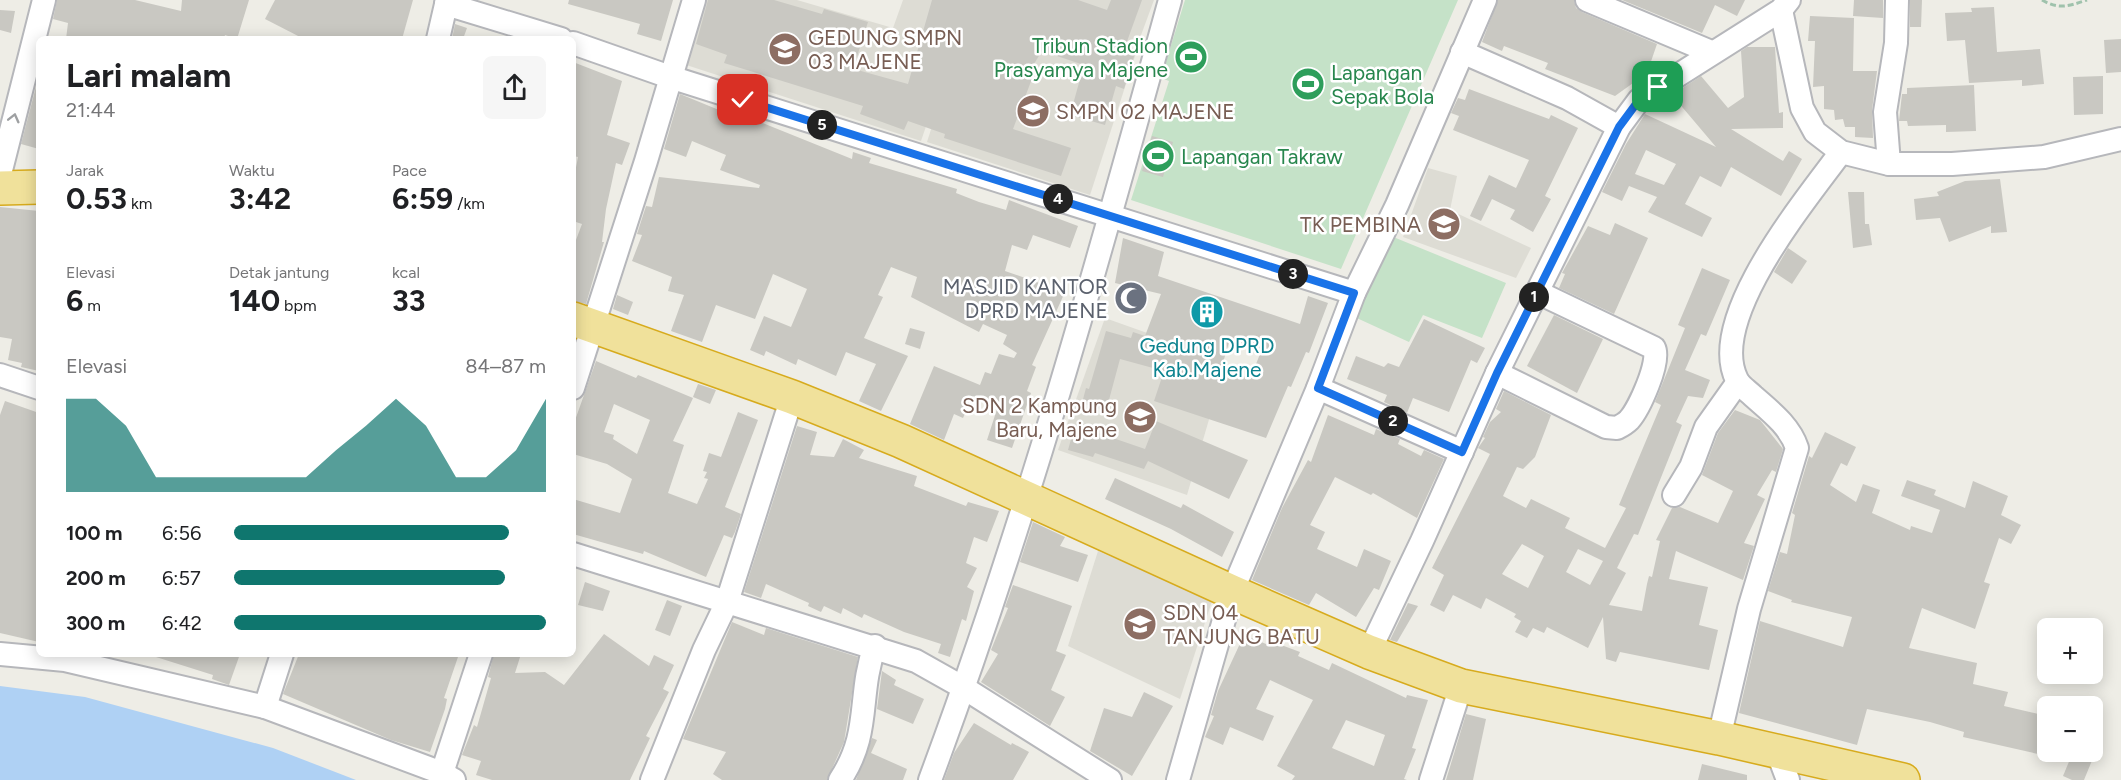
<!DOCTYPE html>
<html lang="id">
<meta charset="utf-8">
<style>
body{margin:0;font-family:Figtree,sans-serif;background:#f6f6f6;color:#202124;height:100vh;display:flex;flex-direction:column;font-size:22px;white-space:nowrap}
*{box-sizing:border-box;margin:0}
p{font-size:20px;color:#757577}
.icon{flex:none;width:33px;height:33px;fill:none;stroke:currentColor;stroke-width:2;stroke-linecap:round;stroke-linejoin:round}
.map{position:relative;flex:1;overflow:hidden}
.panel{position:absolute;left:36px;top:36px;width:540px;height:621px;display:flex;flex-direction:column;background:#fff;border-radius:9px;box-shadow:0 3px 15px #0003}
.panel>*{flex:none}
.controls{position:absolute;left:2037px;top:618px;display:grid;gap:12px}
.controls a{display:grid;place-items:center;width:66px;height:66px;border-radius:9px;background:#fff;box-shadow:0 3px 15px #0003;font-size:30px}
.pin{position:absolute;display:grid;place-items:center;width:51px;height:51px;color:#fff;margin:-26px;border-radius:12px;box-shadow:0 3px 9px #0006}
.km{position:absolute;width:30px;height:30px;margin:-15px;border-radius:50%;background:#222;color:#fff;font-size:16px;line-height:30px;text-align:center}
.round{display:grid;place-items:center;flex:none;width:63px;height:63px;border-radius:9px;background:#f6f6f6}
.overview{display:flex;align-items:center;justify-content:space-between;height:102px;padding:0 30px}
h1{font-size:33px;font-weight:700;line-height:45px}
.metrics{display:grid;grid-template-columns:repeat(3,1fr);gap:9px;height:102px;padding:6px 30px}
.metrics div{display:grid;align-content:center}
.metrics b{font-size:30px;font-weight:700}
.metrics small{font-size:16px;font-weight:400}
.metrics p{font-size:16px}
.chart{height:168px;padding:12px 30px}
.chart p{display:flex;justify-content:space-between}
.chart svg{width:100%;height:108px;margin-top:6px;fill:#0f766e;opacity:.7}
ul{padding:0 30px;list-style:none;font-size:20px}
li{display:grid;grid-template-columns:96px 72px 1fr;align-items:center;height:45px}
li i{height:15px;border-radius:8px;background:#0f766e}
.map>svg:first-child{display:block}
</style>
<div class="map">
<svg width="2121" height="780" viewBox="0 0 2121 780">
<rect width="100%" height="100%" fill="#eeede6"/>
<g fill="#dddcd4">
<polygon points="692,0 797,0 893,28 903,0 969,0 921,141 674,61"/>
<polygon points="972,0 981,0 1137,50 1090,195 927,142"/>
<polygon points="991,0 1154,0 1137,46"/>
<polygon points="1428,168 1457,176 1450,210 1531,248 1516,278 1403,237"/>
<polygon points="1105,318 1226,361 1187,495 1058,450"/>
<polygon points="1098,551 1212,601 1180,699 1068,646"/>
</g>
<g fill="#c5e2c8">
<polygon points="1185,0 1458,0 1341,269 1131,200 1169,81 1161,78"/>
<polygon points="1386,234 1506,283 1482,338 1423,315 1409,342 1348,314"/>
</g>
<polygon fill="#afd1f4" points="0,686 85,697 273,748 356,780 0,780"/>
<g fill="#c9c8c2" fill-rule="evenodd">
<polygon points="57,0 135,0 181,11 182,0 249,0 237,39 225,35 224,39 66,39 68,23 53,19"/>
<polygon points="275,0 413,0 402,39 304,39 265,19"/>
<polygon points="569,0 673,0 661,41 637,34 640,24 568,4"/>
<polygon points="708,0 774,0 822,14 824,9 868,22 854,66 861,71 908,84 932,0 1078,0 1107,10 1111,0 1142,0 1125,47 1136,50 1124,89 1116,86 1105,125 1070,115 1084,65 1042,51 1032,67 1033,76 1013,129 1071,148 1061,176 944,138 945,134 908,121 904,130 860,114 863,106 724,63 727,55 696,44"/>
<polygon points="1498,0 1574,0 1576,8 1582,12 1657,44 1647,73 1615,96 1545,69 1548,63 1504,46 1502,51 1482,42"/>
<polygon points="1622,0 1745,0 1737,16 1715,5 1702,33"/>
<polygon points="1854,0 1883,0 1883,18 1853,16"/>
<polygon points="1910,0 1922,0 1921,27 1910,27"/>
<polygon points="1994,7 1997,52 2040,49 2044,84 2022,86 2022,80 1969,83 1965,40 1947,41 1945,13 1972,12 1971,8"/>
<polygon points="0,10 15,11 11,33 0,30"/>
<polygon points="1810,16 1854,18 1853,71 1877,71 1872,110 1873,138 1855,137 1855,127 1845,127 1843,119 1835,120 1834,110 1824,109 1824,86 1813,87 1815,41 1808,41"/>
<polygon points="455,24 467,28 463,39 452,39"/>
<polygon points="2121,39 2121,72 2106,73 2104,40"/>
<path d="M1747,47h28l4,66 4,-1v16l-52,1 52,32 6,-10 13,8 -21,37 -50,-29 -10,20 -21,-11 -15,28 27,14 -10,19 -54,-25 9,-15 -28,-11 -7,15 -20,-9 24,-48 19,-30 71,33 -44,-52 29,-19 27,32 16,-11 -3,-46zM1646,150l30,14 -12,21 -29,-11z"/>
<polygon points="573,62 622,81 607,135 630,143 622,165 616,163 606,209 602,242 604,242 586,304 573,301 573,248 582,224 573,221 573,183 578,157 573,156"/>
<polygon points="2103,76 2103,114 2074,115 2073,77"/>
<polygon points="37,83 39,83 39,149 21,144"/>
<polygon points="1974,85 1976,131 1946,132 1946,125 1908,126 1907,121 1899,121 1902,94 1907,94 1907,88"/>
<polygon points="1469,89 1549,119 1551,115 1578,128 1545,196 1551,199 1533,232 1510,219 1515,210 1492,199 1481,221 1470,216 1489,175 1516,188 1529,160 1453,130 1459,116 1451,113 1458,98 1465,100"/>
<polygon points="680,94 736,117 737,114 760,122 852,159 853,152 871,158 869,163 957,189 956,193 979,202 1006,210 1009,200 1078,226 1070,248 1033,235 1027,250 1012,245 1005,271 1065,292 1032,365 1036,367 1027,391 1031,393 1012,448 987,440 998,406 973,396 963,418 954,414 944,440 910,424 934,366 980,385 985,372 991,374 999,354 1014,358 1017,353 1003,344 1007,335 983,324 979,332 911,297 917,277 891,267 878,295 883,297 864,338 908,356 881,411 859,401 876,364 846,352 836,376 798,359 796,365 766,351 764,356 750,350 764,316 791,327 807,289 773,274 755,319 716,305 702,342 671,331 684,295 668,291 672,277 632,261 642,235 637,234 646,206 652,207 659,177 759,188 760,185 720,170 726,155 692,141 686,157 664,149"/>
<polygon points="1152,136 1173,142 1163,177 1142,171"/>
<polygon points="2000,179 2007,232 1991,233 1991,226 1949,242 1940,218 1916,220 1914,199 1939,196 1937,192 1965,181"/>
<polygon points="1848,192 1864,192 1865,224 1869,224 1872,245 1853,248"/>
<polygon points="0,207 39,211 39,371 21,367 22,363 8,360 12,339 0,337"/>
<polygon points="1615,223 1648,238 1614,314 1559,288 1565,274 1562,273 1588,226 1610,235"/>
<path d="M1123,238l41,14 -6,24 142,48 8,-28 20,7 -19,50 -3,-1 -15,35 -3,-1 -22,52 -112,-37 10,-30 -44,-12 -14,52 -24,-8 4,-15 3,1 17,-58 25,7 2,-6 12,4 16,-42 -46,-11zM1230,339l32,10 -12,30 -28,-13z"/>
<polygon points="1788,248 1807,261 1792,284 1774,272"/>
<path d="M1702,268l28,12 -24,56 -5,-2 -16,36 25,10 -7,18 -15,-2 -12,26 6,3 -44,110 -4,-1 -17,34 9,5 -17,32 33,6 5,-27 2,-8 3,1 8,-36 -4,-1 16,-32 8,-1 38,16 15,-32 -31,-16 16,-42 17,-23 25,10 23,29 -7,23 -4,-2 -15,25 8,4 -21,44 10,3 -11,34 -67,-29 -7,28 39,8 -9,38 19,5 -9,40 -89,-18 -4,10 -10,-3 -3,-42 -15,31 -41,-21 -3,6 -11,-5 -6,10 -12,-6 6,-11 -7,-4 2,-3 -30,-16 -5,11 -28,-14 -9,17 -14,-7 14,-30 -12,-7 58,-114 -12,-6 7,-10 -2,-1 7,-15 11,-10 -5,-3 8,-18 47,24 -16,42 -12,12 -6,-2 -14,29 23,12 5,-9 39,19 -5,10 40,20 21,-40 -7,-3 42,-100 -6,-3 30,-74 -7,-3zM1522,544l22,12 -16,32 -26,-14zM1578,549l25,12 -13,24 -24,-13z"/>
<polygon points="617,295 633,302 628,315 613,309"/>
<polygon points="1554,315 1603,339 1577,393 1527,366"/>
<polygon points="1424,319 1485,348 1477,363 1471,360 1449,412 1413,398 1407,413 1384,402 1387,395 1347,379 1356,356 1384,367 1388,363 1399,367"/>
<polygon points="910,328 925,332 920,349 905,344"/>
<path d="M596,361l40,17 2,-3 55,23 -20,43 11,4 -16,48 29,11 11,-25 -4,-1 3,-6 -4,-1 6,-18 12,4 17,-45 20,8 -33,87 16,7 -6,18 -3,6 -8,-3 -18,42 -62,-26 -1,3 -70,-20v-35l47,14 12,-34 -25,-15 -34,-10v-28zM614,404l36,16 -13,34 -24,-15 1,-4 -10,-3z"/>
<polygon points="698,384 716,390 710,404 693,397"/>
<polygon points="5,401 39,413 39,642 0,633 0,415"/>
<polygon points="1328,415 1374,435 1376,429 1400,439 1398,444 1421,456 1424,450 1444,459 1417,518 1373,493 1371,495 1335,477 1310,525 1325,532 1317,549 1357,567 1364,549 1391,561 1379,590 1374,588 1356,617 1316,593 1309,605 1252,580 1282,508 1308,460 1311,462"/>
<polygon points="1156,421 1248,460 1229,499 1148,461 1144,469 1095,453 1093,457 1068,450 1075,425 1145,449"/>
<polygon points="797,426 817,432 810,455 834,457 843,439 864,450 859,458 917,476 914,486 966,506 968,502 999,511 987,542 974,537 966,563 977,568 967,587 974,591 966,621 962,619 950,657 938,653 941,644 904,632 864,614 862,618 843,608 841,614 824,606 821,612 808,606 809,603 766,584 761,598 744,592"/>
<polygon points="1825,432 1856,447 1847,466 1841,463 1830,485 1856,502 1863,484 1880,490 1872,513 1910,530 1911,526 1932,533 1940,510 1901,496 1907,480 1936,490 1934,495 1965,508 1973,481 2008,496 2001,515 2021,525 2011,544 1999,538 1984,582 1990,584 1975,629 1922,608 1909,648 1977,663 1973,684 2008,692 2004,706 2047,716 2038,754 1963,737 1964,732 1930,722 1867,709 1857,745 1739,713 1760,621 1843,647 1852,617 1791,602 1792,600 1768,591 1780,552 1787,554 1795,515 1792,513 1809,456 1812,458"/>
<polygon points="1115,478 1181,508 1183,504 1234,532 1222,557 1171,529 1105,499"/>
<polygon points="1033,522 1065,537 1060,546 1088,555 1078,582 1020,562"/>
<polygon points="585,582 610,591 603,611 578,605"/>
<polygon points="1013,585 1072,606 1056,651 1066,655 1051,690 1065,697 1050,726 981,682 998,654 991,650 1008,608 1005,607"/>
<polygon points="667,600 682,606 670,636 655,630"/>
<polygon points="1408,603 1418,606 1397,642 1390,640"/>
<polygon points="732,622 764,635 766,628 858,657 844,742 827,780 722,780 713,774 726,752 683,739"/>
<polygon points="604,634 649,666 654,655 674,665 663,689 669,692 646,736 650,738 630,780 492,780 476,775 481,761 462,755 474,725 477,727 491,678 488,677 494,654 521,654 515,673 545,672 564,685"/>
<path d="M1244,635l22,9 2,-4 32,12 -2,4 31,14 3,-7 74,35 1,-3 21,5 -16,48 4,1 -12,30 3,1h-115l3,-4 -18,-10 36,-66 -43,-20 -14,29 18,7 -11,25 -33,-14 -7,18 -18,-8 9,-21 -3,-1 7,-24zM1346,720l39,15 -11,31 -42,-18z"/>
<polygon points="156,654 240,654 229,685 212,679 213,675 156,657"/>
<polygon points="299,654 459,654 444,698 447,699 445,709 430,752 391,740 283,694"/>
<polygon points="882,671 896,680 894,685 924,699 913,724 877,709"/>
<polygon points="1144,692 1173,706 1132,776 1090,751 1104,708 1132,717"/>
<polygon points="1466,714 1486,719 1473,780 1446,780"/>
<polygon points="974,723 1011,745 1012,743 1029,752 1013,780 944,780 954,753"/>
<polygon points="872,738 877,740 871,753 907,769 903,780 856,780"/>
<polygon points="2073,752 2093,758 2084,780 2072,780 2063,776"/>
<polygon points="1702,764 1747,775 1747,780 1698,780"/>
</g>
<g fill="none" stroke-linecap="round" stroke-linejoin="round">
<defs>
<g id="minor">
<polyline points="1587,0 1711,52"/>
<polyline points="446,4 561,39"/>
<polyline points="1781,10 1802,108 1815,132 1841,152 1889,164 1952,164 2044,157 2121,139"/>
<polyline points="438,39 447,0"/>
<polyline points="573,43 670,77 1354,293"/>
<polyline points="1462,52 1567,98 1619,127"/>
<polyline points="1889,164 1885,112 1896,43 1897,0"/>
<polyline points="0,174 44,0"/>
<path d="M1497,373l109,54 11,1c4,-2 9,-5 12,-8 10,-11 32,-59 25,-72l-117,-56"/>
<polyline points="0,375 39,388"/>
<polyline points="573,388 646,161 694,0"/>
<polyline points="1318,388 1462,452"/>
<polyline points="1674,495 1691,467 1706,427 1738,382"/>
<polyline points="573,554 916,661 964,688 1110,780"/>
<polyline points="1369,652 1422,541 1497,373 1619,127 1639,100 1781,10 1789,0"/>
<polyline points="0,654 65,660 265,707 442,773 454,780"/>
<polyline points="265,707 282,654"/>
<path d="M1719,738l30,-129 48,-161c-7,-22 -27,-37 -44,-52 -5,-5 -13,-10 -16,-16 -31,-61 69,-180 104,-228"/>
<polyline points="1777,751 1788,780"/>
<polyline points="442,773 481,654"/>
<polyline points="652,780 704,650 727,602 792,397"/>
<path d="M840,780c32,-48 17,-85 35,-134"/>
<path d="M930,780c95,-255 168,-518 240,-780"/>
<polyline points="1178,780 1232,592 1318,388 1354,293 1397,205 1485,0"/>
<polyline points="1431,780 1461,686"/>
</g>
<g id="highway">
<polyline points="0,188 39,187"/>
<polyline points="573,319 792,397 901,441 1232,592 1369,652 1461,686 1719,738 1903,780"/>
</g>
</defs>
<use href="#minor" stroke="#b6b7bb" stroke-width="26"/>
<use href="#highway" stroke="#d7ab1d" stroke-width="36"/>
<path stroke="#9fc2ac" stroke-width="3" stroke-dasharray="6 3" stroke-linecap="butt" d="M2042,0c17,10 27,6 45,0"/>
<use href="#minor" stroke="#fff" stroke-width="22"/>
<use href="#highway" stroke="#f0e19b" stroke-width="33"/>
</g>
<defs><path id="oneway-chevron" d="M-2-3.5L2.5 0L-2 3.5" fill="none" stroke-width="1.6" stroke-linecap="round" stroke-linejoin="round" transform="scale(1.5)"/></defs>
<use stroke="#9ea0a2" href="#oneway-chevron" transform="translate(14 118) rotate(-76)"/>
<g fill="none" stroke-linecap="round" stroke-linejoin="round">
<defs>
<polyline id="route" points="743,100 1354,293 1318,388 1462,452 1497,373 1619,127 1639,100 1658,87"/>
</defs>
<use href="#route" stroke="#fff" stroke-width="12"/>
<use href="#route" stroke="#1a73e8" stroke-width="8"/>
</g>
<defs>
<symbol id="school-disc" viewBox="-11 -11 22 22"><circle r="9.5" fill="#8d6e63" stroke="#fff"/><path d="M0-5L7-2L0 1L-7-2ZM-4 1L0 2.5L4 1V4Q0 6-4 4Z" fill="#fff"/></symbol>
<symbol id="stadium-disc" viewBox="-11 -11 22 22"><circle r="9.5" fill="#2e9e5b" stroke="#fff"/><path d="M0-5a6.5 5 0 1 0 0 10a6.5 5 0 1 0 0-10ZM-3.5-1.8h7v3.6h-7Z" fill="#fff"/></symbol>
<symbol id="mosque-disc" viewBox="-11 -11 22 22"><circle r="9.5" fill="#6b7280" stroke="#fff"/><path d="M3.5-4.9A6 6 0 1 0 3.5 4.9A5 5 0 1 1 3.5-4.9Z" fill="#fff"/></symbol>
<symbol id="building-disc" viewBox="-11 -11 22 22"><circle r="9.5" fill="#0f9aa8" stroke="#fff"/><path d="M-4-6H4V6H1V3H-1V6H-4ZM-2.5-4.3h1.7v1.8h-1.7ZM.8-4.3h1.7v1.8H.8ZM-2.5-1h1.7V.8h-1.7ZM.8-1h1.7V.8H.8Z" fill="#fff"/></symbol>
</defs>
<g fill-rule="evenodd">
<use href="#school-disc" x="766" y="30" width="38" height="38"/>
<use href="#stadium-disc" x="1172" y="38" width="38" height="38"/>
<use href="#stadium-disc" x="1289" y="65" width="38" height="38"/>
<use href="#school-disc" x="1014" y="92" width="38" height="38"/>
<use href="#stadium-disc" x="1139" y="137" width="38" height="38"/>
<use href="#school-disc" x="1425" y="205" width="38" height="38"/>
<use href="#mosque-disc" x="1112" y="279" width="38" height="38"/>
<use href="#building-disc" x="1188" y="293" width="38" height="38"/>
<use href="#school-disc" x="1121" y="398" width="38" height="38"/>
<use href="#school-disc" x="1121" y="605" width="38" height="38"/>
</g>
<g text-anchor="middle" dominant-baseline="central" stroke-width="5" stroke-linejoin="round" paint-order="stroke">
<g font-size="21" fill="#785e54" stroke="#fff" text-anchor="start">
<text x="808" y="37">GEDUNG SMPN<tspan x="808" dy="24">03 MAJENE</tspan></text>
<text x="1056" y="111">SMPN 02 MAJENE</text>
<text x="1421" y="224" text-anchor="end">TK PEMBINA</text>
<text x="1117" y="405" text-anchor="end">SDN 2 Kampung<tspan x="1117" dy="24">Baru, Majene</tspan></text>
<text x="1163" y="612">SDN 04<tspan x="1163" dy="24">TANJUNG BATU</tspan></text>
</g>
<g font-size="21" fill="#27864d" stroke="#fff" text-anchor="start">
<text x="1168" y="45" text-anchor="end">Tribun Stadion<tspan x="1168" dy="24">Prasyamya Majene</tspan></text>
<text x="1331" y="72">Lapangan<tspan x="1331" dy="24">Sepak Bola</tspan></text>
<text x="1181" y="156">Lapangan Takraw</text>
</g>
<g font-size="21" fill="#5b616d" stroke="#fff" text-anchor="end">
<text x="1108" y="286">MASJID KANTOR<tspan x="1108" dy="24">DPRD MAJENE</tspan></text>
</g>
<g font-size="21" fill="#0d838f" stroke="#fff">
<text x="1207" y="345">Gedung DPRD<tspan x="1207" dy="24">Kab.Majene</tspan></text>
</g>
</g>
</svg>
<div class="controls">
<a>+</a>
<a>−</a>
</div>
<div class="pin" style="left:1658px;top:87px;background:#1e9e55"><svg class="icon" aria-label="arrive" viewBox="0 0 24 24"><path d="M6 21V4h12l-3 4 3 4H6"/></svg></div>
<div class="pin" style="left:743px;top:100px;background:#d93025"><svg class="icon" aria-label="check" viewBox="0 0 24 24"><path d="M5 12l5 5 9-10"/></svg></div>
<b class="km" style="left:1534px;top:297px">1</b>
<b class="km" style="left:1393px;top:421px">2</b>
<b class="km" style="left:1293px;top:274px">3</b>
<b class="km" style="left:1058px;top:199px">4</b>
<b class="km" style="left:822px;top:125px">5</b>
<section class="panel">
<div class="overview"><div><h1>Lari malam</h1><p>21:44</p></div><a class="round"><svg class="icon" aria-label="share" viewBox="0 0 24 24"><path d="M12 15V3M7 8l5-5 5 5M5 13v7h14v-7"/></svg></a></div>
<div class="metrics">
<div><p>Jarak</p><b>0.53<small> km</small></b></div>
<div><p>Waktu</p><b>3:42</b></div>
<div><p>Pace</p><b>6:59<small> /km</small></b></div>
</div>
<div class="metrics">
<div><p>Elevasi</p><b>6<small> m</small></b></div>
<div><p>Detak jantung</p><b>140<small> bpm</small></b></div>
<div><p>kcal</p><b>33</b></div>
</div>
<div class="chart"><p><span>Elevasi</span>84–87 m</p>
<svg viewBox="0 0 160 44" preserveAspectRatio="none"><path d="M0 44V6L10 6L20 17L30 38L40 38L50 38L60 38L70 38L80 38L90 27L100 17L110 6L120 17L130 38L140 38L150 27L160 6V44z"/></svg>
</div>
<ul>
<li><b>100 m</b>6:56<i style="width:88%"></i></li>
<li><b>200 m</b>6:57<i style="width:87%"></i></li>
<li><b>300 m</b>6:42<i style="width:100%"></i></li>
</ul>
</section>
</div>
